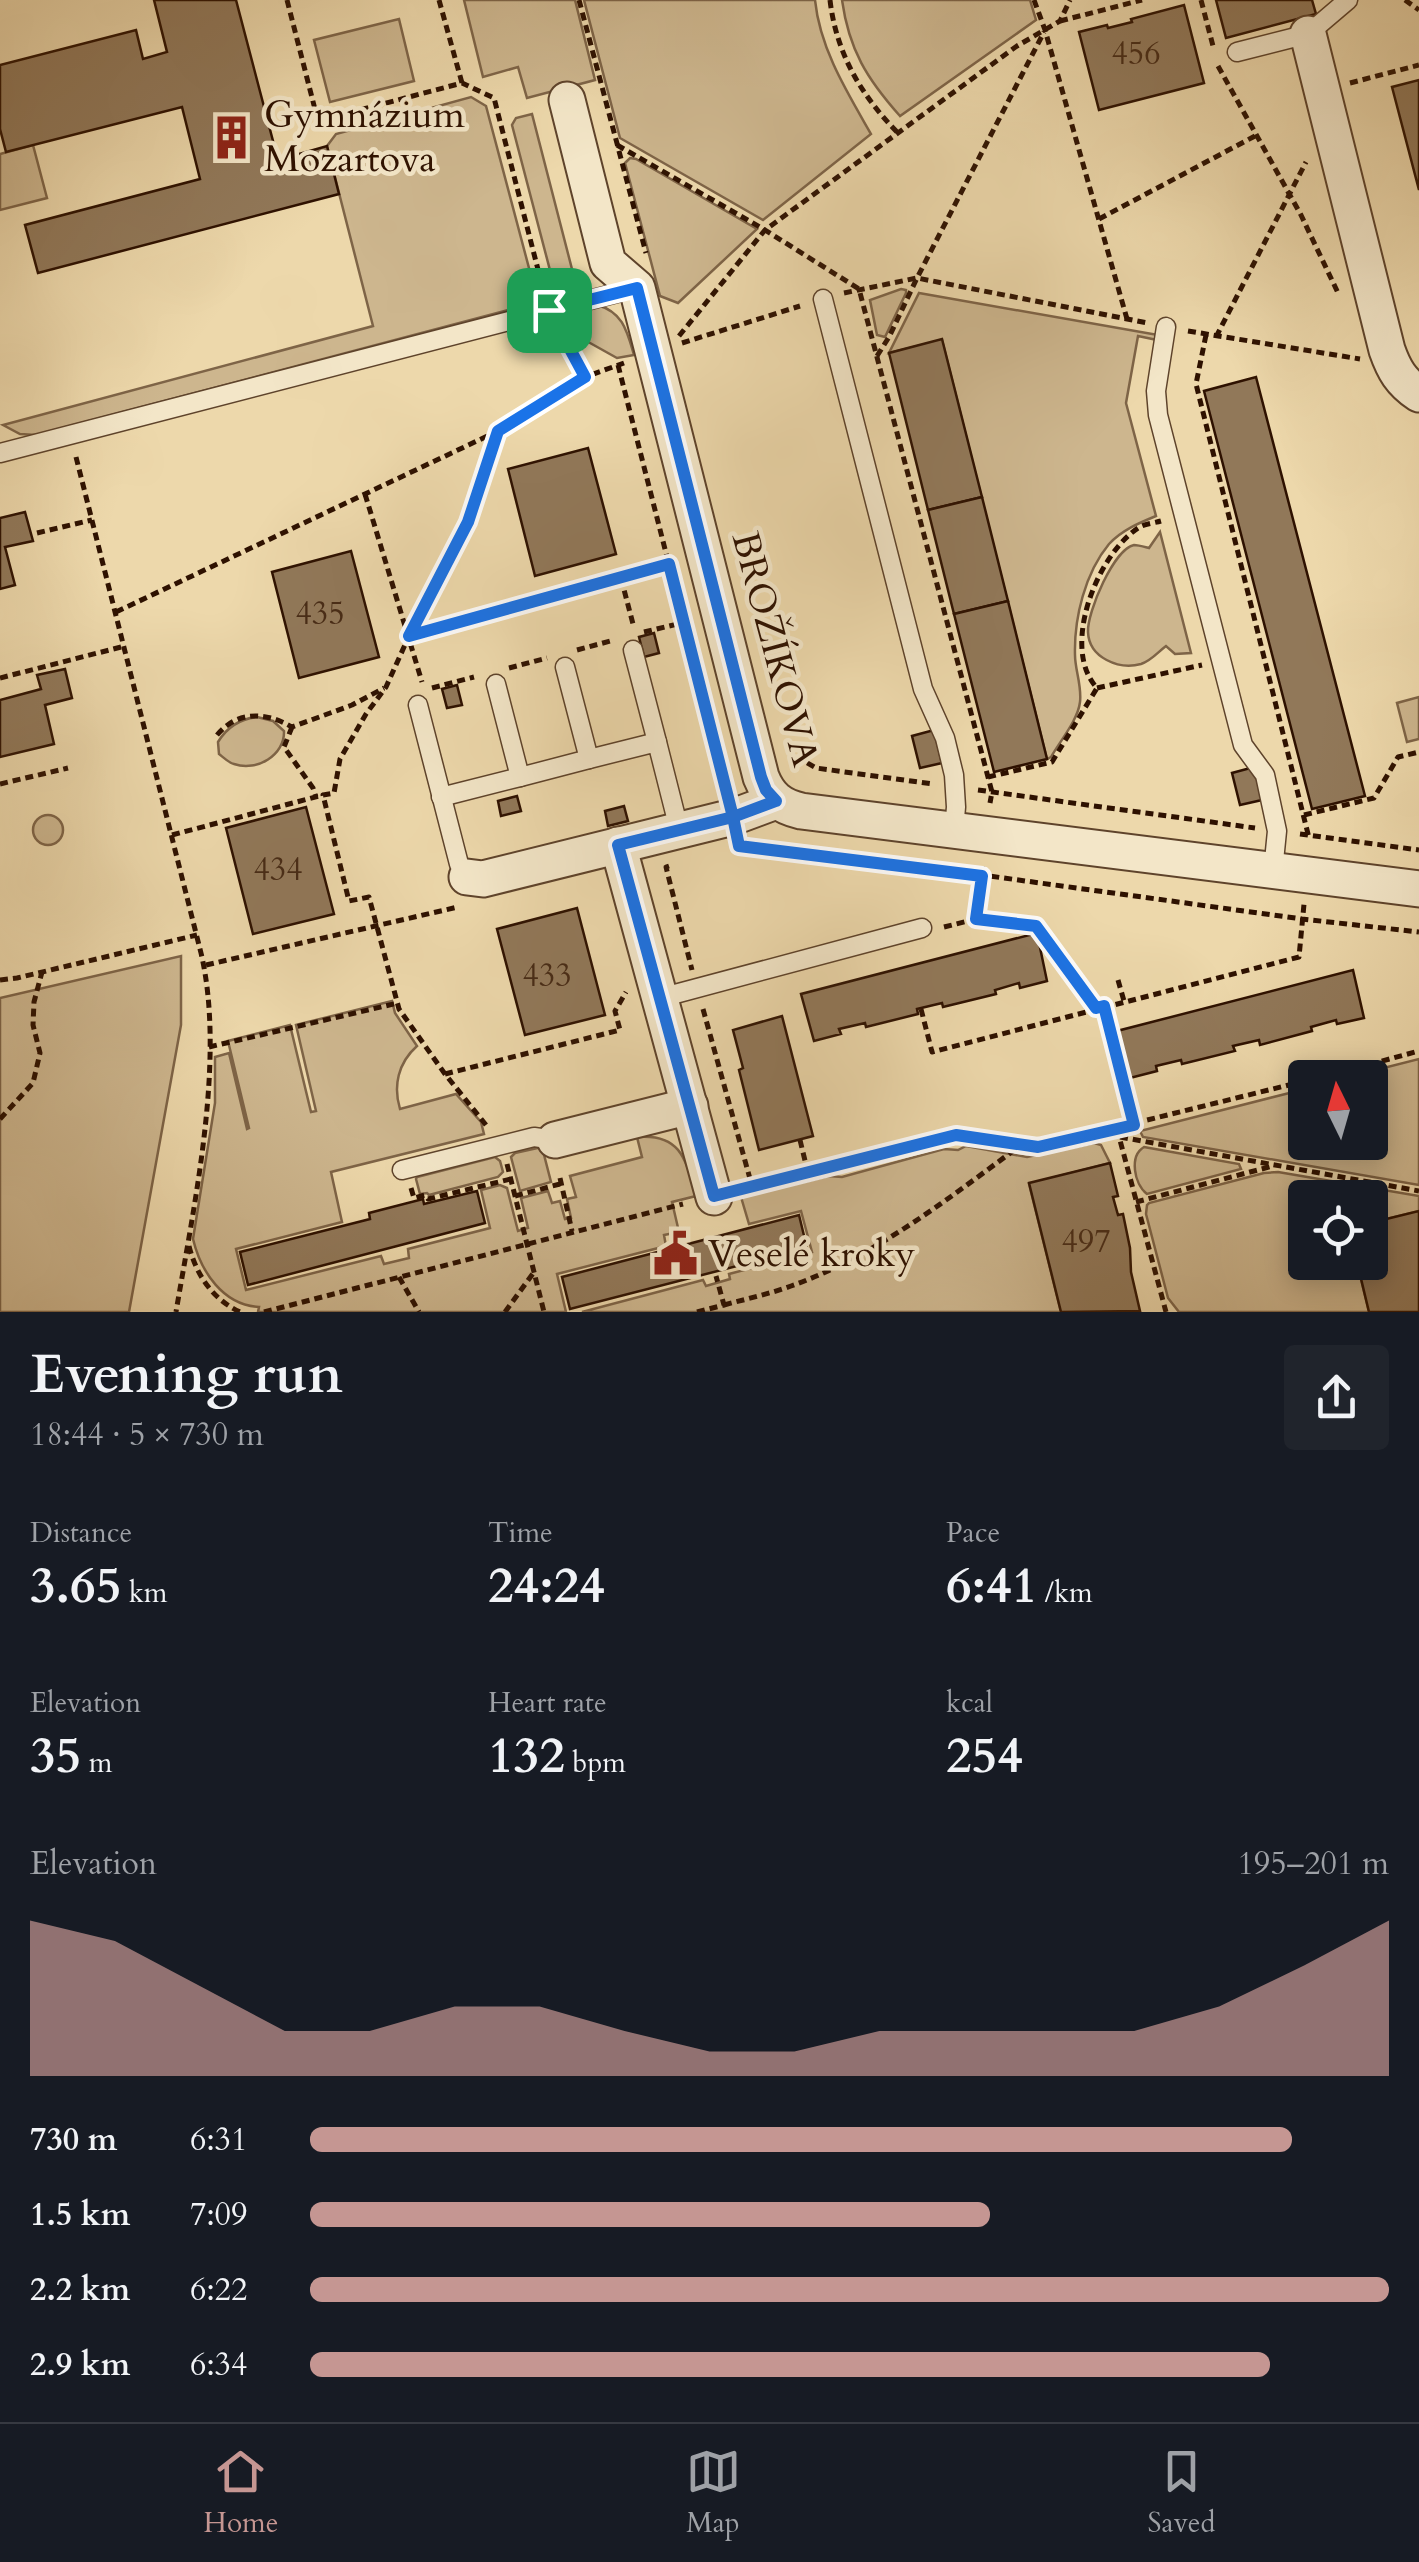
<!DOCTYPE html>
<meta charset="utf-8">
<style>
body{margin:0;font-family:Cardo,serif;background:#20242c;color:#f1f3f6;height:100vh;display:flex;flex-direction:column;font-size:38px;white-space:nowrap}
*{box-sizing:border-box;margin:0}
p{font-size:32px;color:#9ea1a6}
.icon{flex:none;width:55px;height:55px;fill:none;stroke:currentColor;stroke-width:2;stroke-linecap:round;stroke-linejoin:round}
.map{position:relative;height:1312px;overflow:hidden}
.drawer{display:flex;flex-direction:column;background:#171b24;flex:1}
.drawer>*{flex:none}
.needle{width:65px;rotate:355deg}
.tools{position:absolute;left:1288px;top:1060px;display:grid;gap:20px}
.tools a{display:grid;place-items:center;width:100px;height:100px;border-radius:10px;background:#171b24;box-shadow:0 5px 25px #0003;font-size:50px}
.pin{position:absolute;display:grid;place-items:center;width:85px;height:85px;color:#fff;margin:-42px;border-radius:20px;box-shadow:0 5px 15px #0006}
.round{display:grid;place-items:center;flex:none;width:105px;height:105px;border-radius:10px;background:#20242c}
.overview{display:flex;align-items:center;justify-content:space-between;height:170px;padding:0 30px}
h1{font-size:55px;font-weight:600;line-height:75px}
.metrics{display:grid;grid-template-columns:repeat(3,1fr);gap:15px;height:170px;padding:10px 30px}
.metrics div{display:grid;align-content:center}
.metrics b{font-size:50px;font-weight:600}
.metrics small{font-size:28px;font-weight:400}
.metrics p{font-size:28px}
.chart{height:280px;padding:20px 30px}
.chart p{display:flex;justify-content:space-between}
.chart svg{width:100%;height:180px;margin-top:10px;fill:#c59692;opacity:.7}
ul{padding:0 30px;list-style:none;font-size:32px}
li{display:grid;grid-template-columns:160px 120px 1fr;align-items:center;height:75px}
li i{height:25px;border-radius:12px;background:#c59692}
.menu{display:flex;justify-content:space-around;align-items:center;height:140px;border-top:2px solid #363941;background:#171b24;font-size:28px;color:#9ea1a6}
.menu a{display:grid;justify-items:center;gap:5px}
.menu .selected{color:#c59692}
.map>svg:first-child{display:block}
</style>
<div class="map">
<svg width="1419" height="1312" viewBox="0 0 1419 1312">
<rect width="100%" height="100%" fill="#edd8ab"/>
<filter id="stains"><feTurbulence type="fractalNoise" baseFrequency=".002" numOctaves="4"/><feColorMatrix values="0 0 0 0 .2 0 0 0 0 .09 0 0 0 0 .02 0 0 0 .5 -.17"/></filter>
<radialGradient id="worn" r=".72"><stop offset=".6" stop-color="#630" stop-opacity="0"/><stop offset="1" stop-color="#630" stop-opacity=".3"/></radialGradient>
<g fill="#cdb68e" stroke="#7e6447" stroke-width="2.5">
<polygon points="464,0 575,0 595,80 527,98 518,67 483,77"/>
<path d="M584,0h231c5,49 32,92 56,134l-108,86 -143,-82z"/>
<path d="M842,0h188l6,20 -136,96c-33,-37 -51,-66 -58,-116z"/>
<polygon points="399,19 414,81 330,102 314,40"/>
<polygon points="471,97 486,106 538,302 36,435 20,434 3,425 373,326 327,146 336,134"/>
<polygon points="532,114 573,273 571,286 557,297 512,125 516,118"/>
<polygon points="33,145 47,198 0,210 0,154"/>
<polygon points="630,158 636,159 757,229 678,303 660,296 625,163"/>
<polygon points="901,289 906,290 906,293 885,337 877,335 870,300"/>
<path d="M919,293l239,42 -1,5 -19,-4 -12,67 30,113c-17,7 -34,14 -47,28 -24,29 -35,74 -34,111 0,15 7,31 5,47 -2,18 -20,39 -29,55l-4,2 -105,-419 -53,13z"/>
<path d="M597,305c26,7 30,26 37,50l-17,3 -52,-29 -4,-17z"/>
<path d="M1160,532l31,121 -16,1 -9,-8c-8,6 -15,15 -25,18 -22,6 -52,-6 -53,-32 -1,-20 26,-83 46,-87 4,0 11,2 15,3z"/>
<polygon points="1419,697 1419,739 1407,742 1397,703"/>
<path d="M257,717l16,4 11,10c1,24 -27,41 -50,33 -5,-1 -11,-7 -15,-10l-1,-12c9,-15 21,-23 39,-25z"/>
<circle cx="48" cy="830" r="15"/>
<polygon points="181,956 181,1025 129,1312 0,1312 0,998"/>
<path d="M392,1001l3,12 22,33c-19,17 -24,40 -17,63l56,-15 25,28 3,12 -153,38 11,50 -106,27 10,41 135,-34 3,8 25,-6 -1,-9 82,-21 -9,-38 19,-5 7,3 11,43 10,-3 -7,-30 27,-7 4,12 8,-2 5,18 6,-1 -4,-19 9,-2 -6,-21 72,-19 -5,-20c44,-4 49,23 59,59l-24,6 7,30 -15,3 2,11 -109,28 9,38h-308l1,-5c-36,-2 -58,-35 -66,-68l22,-136v-46l14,-4 18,76 2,-1 -21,-87 62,-16 21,87 5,-1 -20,-86z"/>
<polygon points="1419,1059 1419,1185 1143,1137 1140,1131 1305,1089 1305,1142 1370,1142 1370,1078 1348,1077"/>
<polygon points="1094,1143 1101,1145 1110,1163 1029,1184 1061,1312 582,1312 703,1280 706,1286 730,1279 729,1274 812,1252 801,1211 749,1224 741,1197 828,1176 842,1177 944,1149 958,1150 966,1146 1027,1157"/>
<polygon points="542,1147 551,1182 520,1191 511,1157 515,1153"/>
<path d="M1144,1147l95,17 2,5 -94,25c-13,-10 -18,-38 -3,-47z"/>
<polygon points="495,1157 500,1161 503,1172 498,1177 429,1195 427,1193 420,1194 416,1179 417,1177"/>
<polygon points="1278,1172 1419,1196 1419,1211 1370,1223 1370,1198 1305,1198 1305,1262 1357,1263 1369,1312 1179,1312 1168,1298 1146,1214 1147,1205 1149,1203 1264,1173"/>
</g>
<g fill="#917859" stroke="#2e1100" stroke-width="2.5">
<polygon points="154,0 236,0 278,160 327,146 339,194 38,273 25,225 200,179 182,107 6,152 0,129 0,65 136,30 143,59 167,52"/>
<polygon points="1216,0 1312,0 1316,14 1226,38"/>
<polygon points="1184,5 1204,83 1099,110 1079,32 1107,25 1108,28 1132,22 1131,19"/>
<polygon points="1419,80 1419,190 1392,87"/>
<polygon points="942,339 982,497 928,510 889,353"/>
<polygon points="1256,377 1365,796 1312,809 1204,391"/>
<polygon points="588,448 616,554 535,576 508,469"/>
<polygon points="982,497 1008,601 954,614 928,510"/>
<polygon points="25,512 33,541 5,547 15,585 0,589 0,518"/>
<polygon points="351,551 379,657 299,678 272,572"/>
<polygon points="1008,601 1047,759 994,772 954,614"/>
<polygon points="654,633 659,653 644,657 639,637"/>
<polygon points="65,669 72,698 45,705 54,744 0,757 0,700 41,689 37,675"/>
<polygon points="457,685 462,705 447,708 442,689"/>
<polygon points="934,730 942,763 920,768 912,736"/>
<polygon points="1254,767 1262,800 1240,805 1232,773"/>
<polygon points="517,796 521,811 501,816 498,801"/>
<polygon points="624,806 628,821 608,826 605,811"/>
<polygon points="306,807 334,914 253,934 226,828"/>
<polygon points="577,908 605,1015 525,1035 497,929"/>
<polygon points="1037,933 1047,981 1020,988 1019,983 995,990 996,994 943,1007 942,1003 917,1009 918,1014 866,1027 865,1023 839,1029 841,1034 814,1041 801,994"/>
<polygon points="1353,970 1364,1018 1337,1024 1336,1020 1311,1027 1312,1031 1260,1045 1259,1040 1233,1046 1235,1051 1182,1064 1181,1060 1156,1066 1157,1071 1130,1078 1117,1031"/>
<polygon points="782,1016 813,1136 759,1150 739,1070 743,1068 733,1030"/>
<polygon points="1110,1163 1118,1196 1113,1197 1118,1215 1123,1214 1130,1248 1131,1272 1140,1311 1061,1312 1029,1183"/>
<polygon points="477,1191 485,1223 248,1285 240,1252 370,1219 369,1213 423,1199 424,1204"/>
<polygon points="1419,1211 1419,1312 1369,1312 1357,1262 1370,1262 1370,1223"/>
<polygon points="799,1215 807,1248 570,1309 562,1277"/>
</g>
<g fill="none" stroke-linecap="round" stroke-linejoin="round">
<defs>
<g id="service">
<polyline points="1237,52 1308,34 1348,0"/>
<polyline points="823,299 923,689 945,738 954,775 956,807 954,830"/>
<polyline points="1166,327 1156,391 1158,415 1243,745 1265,775 1277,831 1273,871"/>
<polyline points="0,453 636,288"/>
<polyline points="633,650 657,742"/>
<polyline points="418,705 459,864 467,877"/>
<polyline points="589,759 657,742 679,829"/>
<polyline points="520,777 589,759 565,667"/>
<polyline points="441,797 520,777 496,684"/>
<polyline points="660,998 922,928"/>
<polyline points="402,1170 534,1137 555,1140"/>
</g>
<g id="minor">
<path d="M1308,34l79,316c7,20 14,32 32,44"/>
<path d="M567,100l41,163 29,25 124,489c8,20 19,29 40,34l618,78"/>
<polyline points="618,845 714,1197"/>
<polyline points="467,877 483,879 733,817 776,801"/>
<polyline points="555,1140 690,1106"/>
</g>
</defs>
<use href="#service" stroke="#5e432b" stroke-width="21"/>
<use href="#minor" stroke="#5e432b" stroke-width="39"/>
<g stroke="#2e1100" stroke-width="5" stroke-dasharray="8 5" stroke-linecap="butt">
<polyline points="287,0 318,121 462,83 494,98 543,289"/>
<polyline points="439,0 462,83"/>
<polyline points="579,0 646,253"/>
<path d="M830,0c6,52 30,94 67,132"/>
<polyline points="1034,0 1045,30 1127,319"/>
<polyline points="1201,0 1214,50"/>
<polyline points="1405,0 1419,10"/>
<polyline points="1060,21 1142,0"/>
<polyline points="1218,66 1301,215 1339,295"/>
<polyline points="1350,83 1419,65"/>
<polyline points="617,145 765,230 859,289 988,777 992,792 990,803"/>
<polyline points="1099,219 1255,136"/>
<polyline points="844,293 917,278 1148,323"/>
<polyline points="560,331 585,377"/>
<polyline points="1188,331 1360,359"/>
<polyline points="1206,335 1196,384 1309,838"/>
<polyline points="679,336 765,230 1017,46 1060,21 1070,0"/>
<polyline points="1216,337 1306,162"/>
<polyline points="682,343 800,306"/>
<polyline points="877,356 889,337 917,278 1044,32"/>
<polyline points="618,365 726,788"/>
<path d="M76,457l125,496c25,106 -7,252 -25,359"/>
<polyline points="365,494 422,682"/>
<polyline points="37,533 92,520"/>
<polyline points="621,578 634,628"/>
<polyline points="116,612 498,431 585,377 624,363"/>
<polyline points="644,632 682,623"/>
<polyline points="409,636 669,564"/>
<polyline points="577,650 614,640"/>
<polyline points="509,668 547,658"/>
<polyline points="0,678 125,646"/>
<polyline points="432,688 474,677"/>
<polyline points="1097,688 1202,665"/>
<polyline points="292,727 284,747 313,788 316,797"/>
<path d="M217,735c21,-25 49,-23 75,-8l60,-22 32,-17"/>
<polyline points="788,746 797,757 816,768 933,784"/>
<path d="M988,777l64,-15 45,-74c-37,-40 0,-133 41,-160 6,-4 16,-5 23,-7"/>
<polyline points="0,784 68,768"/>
<polyline points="978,790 1255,828"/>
<polyline points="1304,815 1374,798 1398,757 1419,752"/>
<polyline points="1300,834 1419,850"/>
<polyline points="172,835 323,795"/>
<polyline points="746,847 982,875 1302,919 1419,932"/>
<polyline points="669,866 666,867 692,970"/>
<polyline points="976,919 1037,926 1096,1008"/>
<polyline points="944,927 976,919 983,864"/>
<polyline points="206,965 458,907"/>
<polyline points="0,980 17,978 197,935"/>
<polyline points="1118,980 1124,1001"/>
<polyline points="1104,1006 1134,1125"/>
<polyline points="703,1009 752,1186"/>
<polyline points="921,1009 932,1052 1299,957 1304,904"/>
<polyline points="209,1047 398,1003"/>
<polyline points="445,1074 620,1030 615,1011 626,992"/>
<polyline points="1319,1078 1419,1051"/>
<polyline points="0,1119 33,1083 40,1053 33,1025 34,1002 42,972"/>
<polyline points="486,1125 445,1074 399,1009 369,897 349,901 323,795 334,793 340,759 366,714 386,687 409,636 469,522 498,431"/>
<polyline points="1117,1129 1166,1312"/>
<polyline points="1120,1137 1419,1191"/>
<polyline points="800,1140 808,1173"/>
<polyline points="507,1164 544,1312"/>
<polyline points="560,1178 572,1231"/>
<polyline points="411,1188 414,1198 425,1195 428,1199 511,1179"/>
<polyline points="742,1189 956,1135 1038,1147 1305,1081"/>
<polyline points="515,1196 560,1184"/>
<polyline points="1136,1202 1273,1166"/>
<path d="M189,1246c7,28 23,53 51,66"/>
<polyline points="399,1277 419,1312"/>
<path d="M724,1305c22,-6 45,-11 67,-19 85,-30 158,-88 230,-141"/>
<polyline points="264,1312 683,1204"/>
<polyline points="505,1312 534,1272"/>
<polyline points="697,1312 724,1305 716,1276"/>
</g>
<use href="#service" stroke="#f3e6c8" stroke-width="18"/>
<use href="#minor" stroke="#f3e6c8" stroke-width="35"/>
</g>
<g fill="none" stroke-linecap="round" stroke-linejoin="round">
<defs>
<polyline id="route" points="549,310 637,288 761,777 766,790 776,801 733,817 618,845 714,1196 956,1135 1038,1147 1134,1125 1104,1006 1096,1008 1036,926 976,919 982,876 739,846 733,817 669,564 409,636 468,522 498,431 585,377 549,310"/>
</defs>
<use href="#route" stroke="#fff" stroke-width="20"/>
<use href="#route" stroke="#1a73e8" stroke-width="12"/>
</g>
<defs>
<symbol id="building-bare" viewBox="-9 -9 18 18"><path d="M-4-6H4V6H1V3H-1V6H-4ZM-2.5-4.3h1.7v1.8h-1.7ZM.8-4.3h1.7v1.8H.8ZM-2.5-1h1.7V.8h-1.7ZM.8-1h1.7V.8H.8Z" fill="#8f2418" stroke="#f3e6c8" stroke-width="2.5" paint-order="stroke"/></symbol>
<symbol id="civic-bare" viewBox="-9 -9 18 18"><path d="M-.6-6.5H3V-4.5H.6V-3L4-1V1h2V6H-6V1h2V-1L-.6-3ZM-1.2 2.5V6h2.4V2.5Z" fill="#8f2418" stroke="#f3e6c8" stroke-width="2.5" paint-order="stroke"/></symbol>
</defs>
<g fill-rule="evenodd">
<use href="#building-bare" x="200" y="106" width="63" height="63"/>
<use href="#civic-bare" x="644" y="1222" width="63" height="63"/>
</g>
<g text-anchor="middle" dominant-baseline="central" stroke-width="9" stroke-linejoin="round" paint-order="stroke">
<g font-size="32" fill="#472b16">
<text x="1136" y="54">456</text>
<text x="320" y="614">435</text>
<text x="278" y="870">434</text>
<text x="547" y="976">433</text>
<text x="1086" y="1242">497</text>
</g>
<g font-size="38" fill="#2e1100" stroke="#f3e6c8" text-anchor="start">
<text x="264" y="115">Gymnázium<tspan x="264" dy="44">Mozartova</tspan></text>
<text x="708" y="1254">Veselé kroky</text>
</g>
<g font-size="38" fill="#2e1100" stroke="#f3e6c8">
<text transform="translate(775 649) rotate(75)">BROŽÍKOVA</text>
</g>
</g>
<rect width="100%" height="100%" filter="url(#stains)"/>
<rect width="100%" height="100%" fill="url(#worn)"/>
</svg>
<div class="tools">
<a><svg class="needle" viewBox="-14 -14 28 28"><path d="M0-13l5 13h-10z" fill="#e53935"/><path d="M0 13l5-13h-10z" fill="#9ea1a6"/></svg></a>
<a><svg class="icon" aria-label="locate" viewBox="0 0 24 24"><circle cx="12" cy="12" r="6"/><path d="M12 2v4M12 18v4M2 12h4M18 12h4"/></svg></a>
</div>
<div class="pin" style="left:549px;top:310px;background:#1e9e55"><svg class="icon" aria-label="arrive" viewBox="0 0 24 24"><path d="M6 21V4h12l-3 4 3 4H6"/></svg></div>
</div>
<section class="drawer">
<div class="overview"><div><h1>Evening run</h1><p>18:44 · 5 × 730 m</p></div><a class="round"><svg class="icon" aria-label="share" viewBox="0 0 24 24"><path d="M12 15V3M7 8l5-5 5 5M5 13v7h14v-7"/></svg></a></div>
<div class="metrics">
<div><p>Distance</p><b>3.65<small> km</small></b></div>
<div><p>Time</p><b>24:24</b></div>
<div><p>Pace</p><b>6:41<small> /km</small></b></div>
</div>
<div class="metrics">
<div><p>Elevation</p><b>35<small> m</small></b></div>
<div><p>Heart rate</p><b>132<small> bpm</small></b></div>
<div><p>kcal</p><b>254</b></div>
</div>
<div class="chart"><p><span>Elevation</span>195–201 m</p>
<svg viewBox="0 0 160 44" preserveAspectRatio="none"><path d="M0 44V6L10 11L20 22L30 33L40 33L50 27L60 27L70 33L80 38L90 38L100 33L110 33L120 33L130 33L140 27L150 17L160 6V44z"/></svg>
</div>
<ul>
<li><b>730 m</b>6:31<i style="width:91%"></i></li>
<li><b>1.5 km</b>7:09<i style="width:63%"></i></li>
<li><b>2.2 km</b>6:22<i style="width:100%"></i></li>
<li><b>2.9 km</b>6:34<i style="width:89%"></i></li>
</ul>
</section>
<nav class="menu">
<a class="selected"><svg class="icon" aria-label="home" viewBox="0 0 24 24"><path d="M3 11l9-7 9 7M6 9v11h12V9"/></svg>Home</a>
<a><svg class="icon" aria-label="map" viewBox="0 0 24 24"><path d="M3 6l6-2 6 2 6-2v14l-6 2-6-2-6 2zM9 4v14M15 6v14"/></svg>Map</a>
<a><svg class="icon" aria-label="saved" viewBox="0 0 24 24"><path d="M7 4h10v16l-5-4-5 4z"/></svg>Saved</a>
</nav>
